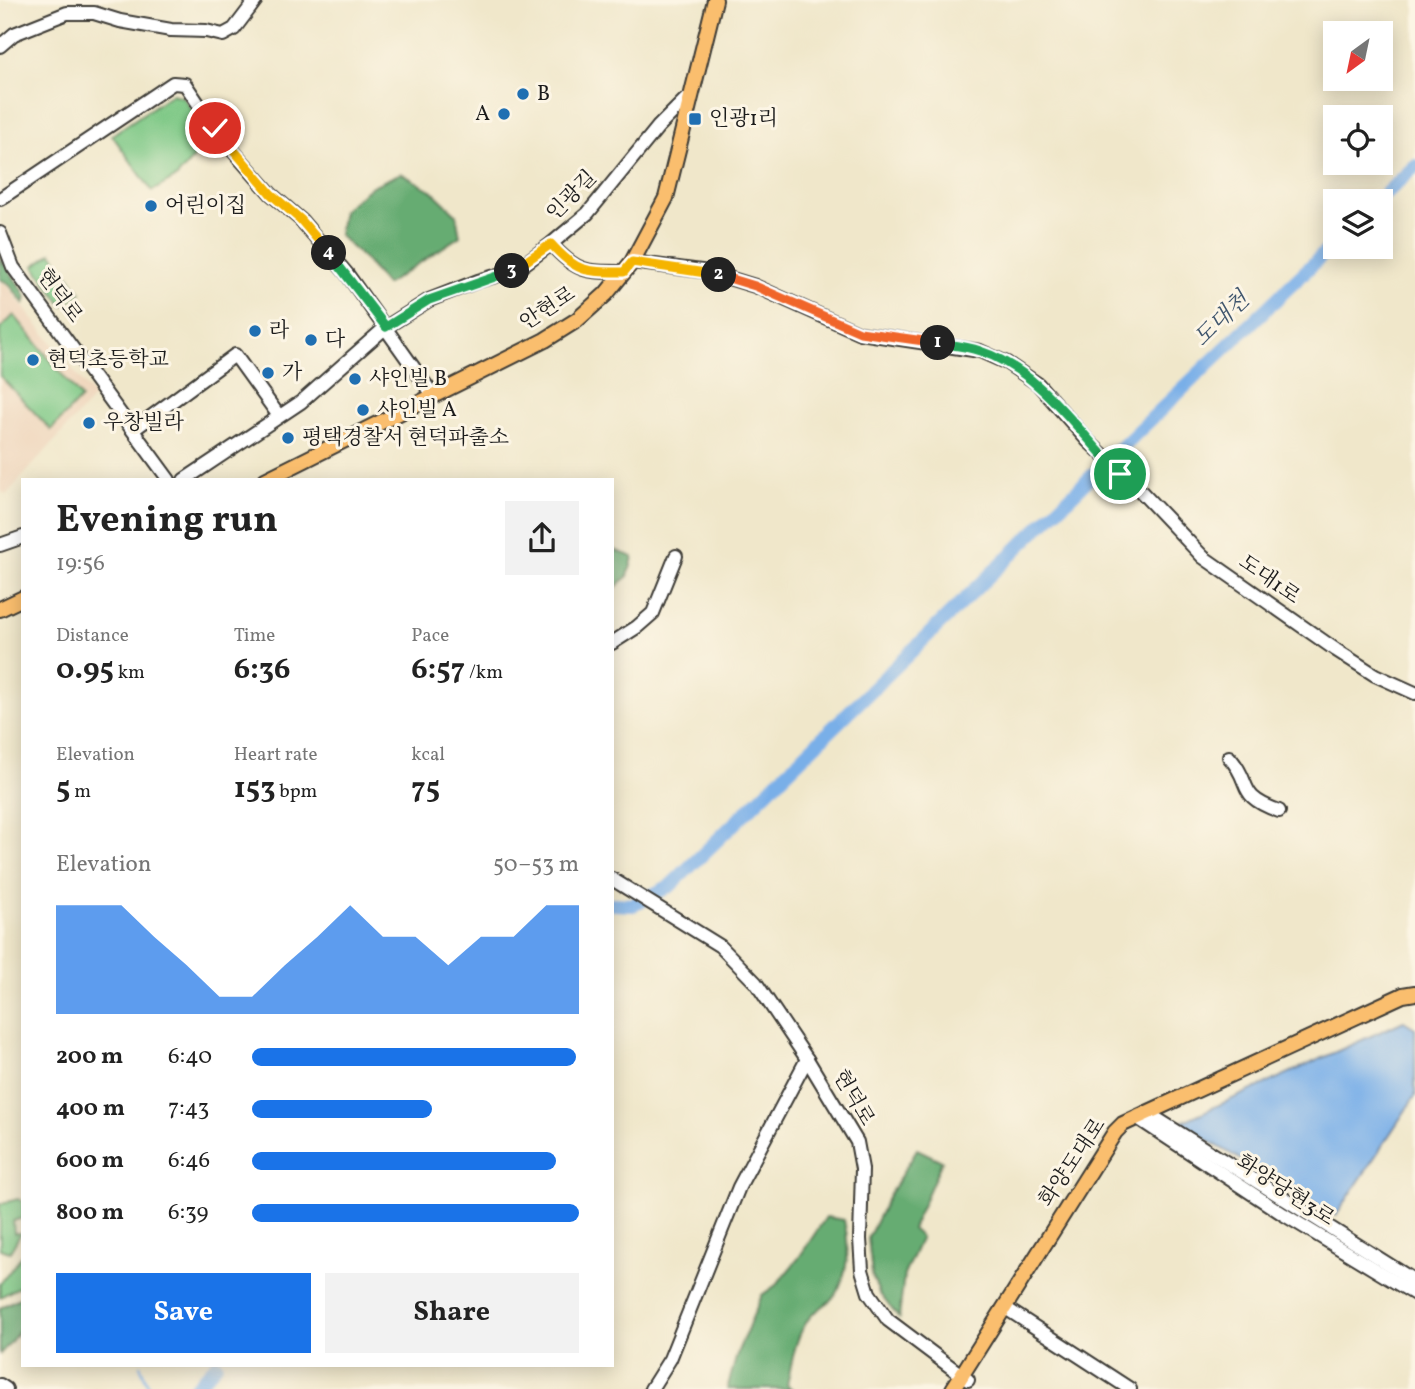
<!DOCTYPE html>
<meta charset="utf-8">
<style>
body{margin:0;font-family:Vollkorn,"Noto Serif KR",serif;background:#f2f2f2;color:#222;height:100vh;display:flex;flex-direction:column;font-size:26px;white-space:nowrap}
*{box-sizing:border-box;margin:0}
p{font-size:23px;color:#767676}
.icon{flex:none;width:38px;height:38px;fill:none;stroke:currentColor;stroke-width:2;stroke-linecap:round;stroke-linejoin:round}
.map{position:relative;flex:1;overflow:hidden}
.side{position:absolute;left:21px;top:478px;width:593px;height:889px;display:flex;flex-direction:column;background:#fff;border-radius:0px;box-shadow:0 4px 18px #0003}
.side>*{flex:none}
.needle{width:46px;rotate:213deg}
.tools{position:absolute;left:1323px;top:21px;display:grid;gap:14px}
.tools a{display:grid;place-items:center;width:70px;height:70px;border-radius:0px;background:#fff;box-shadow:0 4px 18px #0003;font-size:35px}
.pin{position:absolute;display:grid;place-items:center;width:60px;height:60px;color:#fff;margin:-30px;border:4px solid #fff;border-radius:50%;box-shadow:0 2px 7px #0007}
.km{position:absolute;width:35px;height:35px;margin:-18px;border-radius:50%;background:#222;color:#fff;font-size:19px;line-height:35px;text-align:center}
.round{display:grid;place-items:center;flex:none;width:74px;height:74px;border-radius:0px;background:#f2f2f2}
.summary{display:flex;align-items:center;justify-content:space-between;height:119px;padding:0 35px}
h1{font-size:38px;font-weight:700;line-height:52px}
.stats{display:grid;grid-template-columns:repeat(3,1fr);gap:10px;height:119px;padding:7px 35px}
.stats div{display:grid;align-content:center}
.stats b{font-size:30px;font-weight:700}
.stats small{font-size:19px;font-weight:400}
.stats p{font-size:19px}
.chart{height:196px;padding:14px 35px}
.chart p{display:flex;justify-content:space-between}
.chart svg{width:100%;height:126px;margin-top:7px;fill:#1a73e8;opacity:.7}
.action{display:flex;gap:14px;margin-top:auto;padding:14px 35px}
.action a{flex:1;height:80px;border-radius:0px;background:#1a73e8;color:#fff;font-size:28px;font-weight:700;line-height:80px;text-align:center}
.action a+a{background:#f2f2f2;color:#222}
ul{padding:0 35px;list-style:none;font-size:23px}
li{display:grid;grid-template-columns:112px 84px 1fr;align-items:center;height:52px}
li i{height:18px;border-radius:9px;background:#1a73e8}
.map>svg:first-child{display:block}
</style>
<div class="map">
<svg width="1415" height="1389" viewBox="0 0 1415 1389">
<rect width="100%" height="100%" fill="#fcf5e5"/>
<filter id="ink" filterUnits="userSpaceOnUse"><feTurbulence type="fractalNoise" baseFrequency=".0143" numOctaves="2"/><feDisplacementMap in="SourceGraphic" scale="14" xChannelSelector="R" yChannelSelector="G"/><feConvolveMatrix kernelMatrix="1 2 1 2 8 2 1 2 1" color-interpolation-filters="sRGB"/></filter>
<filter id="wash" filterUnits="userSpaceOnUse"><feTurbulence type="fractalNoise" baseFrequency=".00686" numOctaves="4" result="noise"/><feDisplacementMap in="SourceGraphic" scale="28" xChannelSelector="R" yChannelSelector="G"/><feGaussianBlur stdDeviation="1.57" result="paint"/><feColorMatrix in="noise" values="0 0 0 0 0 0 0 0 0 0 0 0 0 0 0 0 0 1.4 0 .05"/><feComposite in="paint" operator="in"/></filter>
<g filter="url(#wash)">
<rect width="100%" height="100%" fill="#f0e7ca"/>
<polygon fill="#efd6bc" points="0,282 7,286 94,397 6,495 0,490"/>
<g fill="#7dc885" stroke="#4c7250" stroke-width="2">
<polygon points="172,94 183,97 211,138 177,177 152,191 112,135"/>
<polygon points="52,253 81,293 63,306 34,266"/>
<polygon points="14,315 81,398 51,430 0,376 0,329"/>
<polygon points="18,1199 23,1202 23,1218 13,1221 14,1233 21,1233 10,1252 0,1249 0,1204"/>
<polygon points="23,1254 23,1285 0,1297 0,1284"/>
</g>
<g fill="#66ac72" stroke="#416447" stroke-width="2">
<polygon points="401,173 432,191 456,214 460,236 386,285 365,260 339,235 343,210 372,186"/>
<polygon points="0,258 24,292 26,298 24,304 9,284 0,279"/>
<polygon points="612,549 633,557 628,576 613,590"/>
<polygon points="917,1149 942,1161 912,1229 921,1237 904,1275 899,1318 879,1293 872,1275 868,1238 888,1197"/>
<path d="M826,1217l18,3c6,24 5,53 -9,75 -6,9 -18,14 -25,22 -15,19 -18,45 -23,68l5,4h-65l11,-38 24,-56 14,-10 22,-26z"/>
<path d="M23,1296c0,31 -1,35 -23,58v-46z"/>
</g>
<polygon fill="#79afe8" stroke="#4a6682" stroke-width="2" points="1404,1021 1415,1028 1415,1096 1336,1216 1179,1123"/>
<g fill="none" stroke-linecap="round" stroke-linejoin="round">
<polyline stroke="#79afe8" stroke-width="2.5" points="140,1365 150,1389"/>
<g stroke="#79afe8" stroke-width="14">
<polyline points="1378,201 1415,166"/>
<polyline points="612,904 633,905 670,886 1099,469 1335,243"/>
<polyline points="194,1389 216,1365"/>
</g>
</g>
</g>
<g filter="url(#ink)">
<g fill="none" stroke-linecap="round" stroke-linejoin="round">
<defs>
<g id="minor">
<polyline points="0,46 14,34 67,13 94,13 120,21 171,30 206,31 223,35 234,29 256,0"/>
<polyline points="0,199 173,83 185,84 220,136 271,194 301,220 347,274 433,395"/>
<polyline points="0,233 13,267 169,480"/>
<path d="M551,244c26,29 35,28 73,28"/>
<polyline points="632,262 709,272 755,286 860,333 980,351 1007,363 1038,384 1088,441 1130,480 1203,557 1336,650 1375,675 1415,693"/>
<polyline points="133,430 235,355 279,416"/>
<polyline points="184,480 301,402 386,327 429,300 478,281 516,270 551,244 588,213 658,127 685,100 690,98"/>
<polyline points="0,545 23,537"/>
<polyline points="612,643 637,627 653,613 676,556"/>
<path d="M1229,757c25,27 5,38 50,54"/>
<polyline points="612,879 720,946 756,983 807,1059 857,1142 862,1169 860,1239 862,1270 869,1293 888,1320 968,1380"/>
<polyline points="1146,1112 1415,1281"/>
<polyline points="1136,1117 1283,1214 1415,1294"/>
<polyline points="1004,1307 1130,1389"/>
<polyline points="0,1385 6,1389"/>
<polyline points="651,1389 670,1359 739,1187 807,1059"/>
</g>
<g id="major">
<polyline points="265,480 545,340 577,320 606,294 632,262 666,198 715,0"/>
<polyline points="0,609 23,598"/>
<polyline points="953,1389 1115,1132 1123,1124 1403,995 1415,993"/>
</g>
</defs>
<use href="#minor" stroke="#3c3a36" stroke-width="16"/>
<use href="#major" stroke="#3c3a36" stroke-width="18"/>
<use href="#minor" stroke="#fff" stroke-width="12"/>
<use href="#major" stroke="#fabe6e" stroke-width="14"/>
</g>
</g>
<g fill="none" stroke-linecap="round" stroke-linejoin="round" filter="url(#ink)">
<defs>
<path id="split-1" d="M938,343c14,2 29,3 42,8 59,19 98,80 140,123"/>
<polyline id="split-2" points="719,275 755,286 860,332 938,343"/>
<path id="split-3" d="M512,271l39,-27c26,29 35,28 73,28l8,-10 87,13"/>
<polyline id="split-4" points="329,253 386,327 429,300 512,271"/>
<polyline id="split-5" points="215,128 271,194 301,220 329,253"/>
</defs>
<use href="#split-1" stroke="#fff" stroke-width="14"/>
<use href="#split-2" stroke="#fff" stroke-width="14"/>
<use href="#split-3" stroke="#fff" stroke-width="14"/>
<use href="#split-4" stroke="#fff" stroke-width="14"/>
<use href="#split-5" stroke="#fff" stroke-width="14"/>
<use href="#split-1" stroke="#22a559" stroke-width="9"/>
<use href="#split-2" stroke="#f0652b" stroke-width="9"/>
<use href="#split-3" stroke="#f5b400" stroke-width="9"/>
<use href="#split-4" stroke="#22a559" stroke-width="9"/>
<use href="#split-5" stroke="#f5b400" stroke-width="9"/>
</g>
<g fill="#1f6fb2" stroke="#fcf5e5" stroke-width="2.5">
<circle cx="523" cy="94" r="7"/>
<circle cx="504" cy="114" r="7"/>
<rect x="688" y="112" width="14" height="14" rx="3.5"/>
<circle cx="151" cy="206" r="7"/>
<circle cx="255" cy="331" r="7"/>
<circle cx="311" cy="340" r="7"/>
<circle cx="33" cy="360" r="7"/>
<circle cx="268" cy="373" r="7"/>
<circle cx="355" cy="379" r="7"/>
<circle cx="363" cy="410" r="7"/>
<circle cx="89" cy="423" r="7"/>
<circle cx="288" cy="438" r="7"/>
</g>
<g text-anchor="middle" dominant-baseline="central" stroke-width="6" stroke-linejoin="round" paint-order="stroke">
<g font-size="21" fill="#1c1c1c" stroke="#fcf5e5" text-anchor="start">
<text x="537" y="94">B</text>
<text x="490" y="114" text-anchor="end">A</text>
<text x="709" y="119">인광1리</text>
<text x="165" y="206">어린이집</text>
<text x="269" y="331">라</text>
<text x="325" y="340">다</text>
<text x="47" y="360">현덕초등학교</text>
<text x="282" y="373">가</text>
<text x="369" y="379">샤인빌 B</text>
<text x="377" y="410">샤인빌 A</text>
<text x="103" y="423">우창빌라</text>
<text x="302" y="438">평택경찰서 현덕파출소</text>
</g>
<g font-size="21" fill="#1c1c1c" stroke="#fcf5e5">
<text transform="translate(572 196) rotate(-45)">인광길</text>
<text transform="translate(59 296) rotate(54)">현덕로</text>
<text transform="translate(548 309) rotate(-33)">안현로</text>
<text transform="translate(1269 580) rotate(35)">도대1로</text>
<text transform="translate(853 1098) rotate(60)">현덕로</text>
<text transform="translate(1073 1163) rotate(-56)">화양도대로</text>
<text transform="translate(1285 1191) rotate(33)">화양당현3로</text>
</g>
<g font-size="23" font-style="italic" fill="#41576e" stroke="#fcf5e5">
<text transform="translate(1222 320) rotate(-44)">도대천</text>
</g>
</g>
</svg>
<div class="tools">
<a><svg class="needle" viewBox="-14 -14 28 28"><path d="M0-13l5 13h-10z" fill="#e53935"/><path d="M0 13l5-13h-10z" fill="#767676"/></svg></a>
<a><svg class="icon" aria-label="locate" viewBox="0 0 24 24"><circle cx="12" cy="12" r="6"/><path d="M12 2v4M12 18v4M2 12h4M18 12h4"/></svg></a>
<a><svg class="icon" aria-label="layers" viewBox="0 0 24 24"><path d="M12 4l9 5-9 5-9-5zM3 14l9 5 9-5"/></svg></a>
</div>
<div class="pin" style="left:1120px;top:474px;background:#1e9e55"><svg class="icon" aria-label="arrive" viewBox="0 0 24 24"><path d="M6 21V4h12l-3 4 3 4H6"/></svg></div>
<div class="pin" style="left:215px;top:128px;background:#d93025"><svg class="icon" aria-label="check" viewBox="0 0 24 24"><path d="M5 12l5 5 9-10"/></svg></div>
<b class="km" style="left:938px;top:343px">1</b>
<b class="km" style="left:719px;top:275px">2</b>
<b class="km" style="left:512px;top:271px">3</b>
<b class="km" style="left:329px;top:253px">4</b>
<section class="side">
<div class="summary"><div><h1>Evening run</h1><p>19:56</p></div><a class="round"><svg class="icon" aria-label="share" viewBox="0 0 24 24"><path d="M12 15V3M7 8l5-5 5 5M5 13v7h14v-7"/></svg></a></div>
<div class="stats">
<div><p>Distance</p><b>0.95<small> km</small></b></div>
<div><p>Time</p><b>6:36</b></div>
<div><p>Pace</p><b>6:57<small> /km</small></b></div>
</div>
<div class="stats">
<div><p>Elevation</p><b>5<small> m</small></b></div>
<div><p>Heart rate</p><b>153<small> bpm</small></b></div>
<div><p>kcal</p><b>75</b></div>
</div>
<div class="chart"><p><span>Elevation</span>50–53 m</p>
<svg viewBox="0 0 160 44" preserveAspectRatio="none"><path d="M0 44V6L10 6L20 6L30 17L40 27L50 38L60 38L70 27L80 17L90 6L100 17L110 17L120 27L130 17L140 17L150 6L160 6V44z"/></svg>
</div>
<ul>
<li><b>200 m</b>6:40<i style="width:99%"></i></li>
<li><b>400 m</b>7:43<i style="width:55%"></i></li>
<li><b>600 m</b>6:46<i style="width:93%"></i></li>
<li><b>800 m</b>6:39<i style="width:100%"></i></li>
</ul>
<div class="action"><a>Save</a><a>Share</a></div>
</section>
</div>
